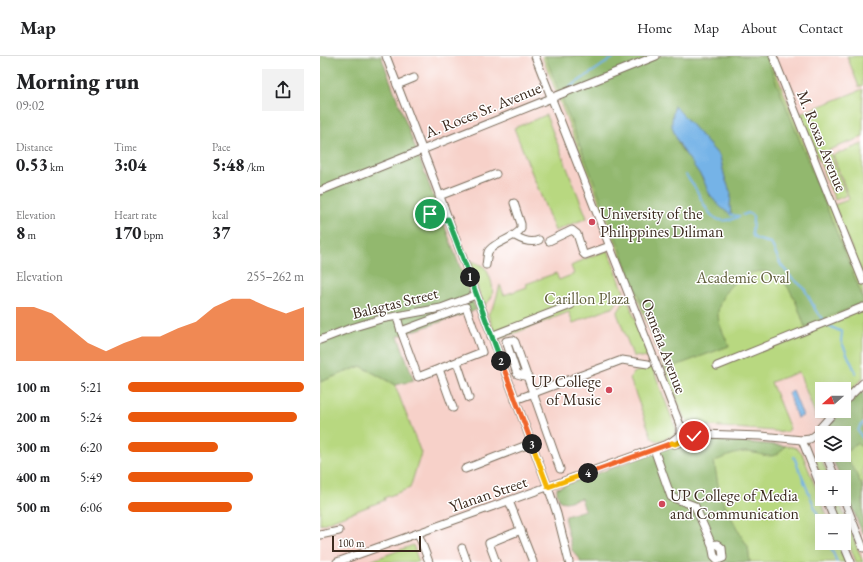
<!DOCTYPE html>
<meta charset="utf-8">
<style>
body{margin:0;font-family:"EB Garamond",serif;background:#f2f2f2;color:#202124;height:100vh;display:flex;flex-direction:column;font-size:15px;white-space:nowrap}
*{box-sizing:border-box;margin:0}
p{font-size:13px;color:#757577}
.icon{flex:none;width:22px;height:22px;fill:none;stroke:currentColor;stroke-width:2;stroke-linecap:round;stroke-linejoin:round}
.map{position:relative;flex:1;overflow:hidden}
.sheet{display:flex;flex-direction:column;background:#fff;width:320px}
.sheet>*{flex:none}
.needle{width:26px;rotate:249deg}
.buttons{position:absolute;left:495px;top:326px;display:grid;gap:8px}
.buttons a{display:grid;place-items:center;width:36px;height:36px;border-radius:0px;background:#fff;box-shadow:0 4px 16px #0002;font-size:20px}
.scale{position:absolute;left:12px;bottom:10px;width:89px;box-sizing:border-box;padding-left:4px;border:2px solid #3b2a1e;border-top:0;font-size:11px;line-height:14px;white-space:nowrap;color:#3b2a1e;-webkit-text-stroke:3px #fff;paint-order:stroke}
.pin{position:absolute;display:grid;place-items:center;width:34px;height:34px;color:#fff;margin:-17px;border:2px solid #fff;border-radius:50%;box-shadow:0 1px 4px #0007}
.km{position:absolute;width:20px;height:20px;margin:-10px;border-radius:50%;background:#222;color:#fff;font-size:11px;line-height:20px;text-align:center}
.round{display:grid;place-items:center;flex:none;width:42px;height:42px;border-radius:0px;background:#f2f2f2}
.summary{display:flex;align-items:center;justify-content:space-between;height:68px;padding:0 16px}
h1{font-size:22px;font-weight:800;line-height:30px}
.figures{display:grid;grid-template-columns:repeat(3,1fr);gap:6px;height:68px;padding:4px 16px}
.figures div{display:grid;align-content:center}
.figures b{font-size:17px;font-weight:800}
.figures small{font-size:11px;font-weight:400}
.figures p{font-size:11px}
.chart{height:112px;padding:8px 16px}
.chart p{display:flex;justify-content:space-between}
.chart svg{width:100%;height:72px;margin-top:4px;fill:#ea580c;opacity:.7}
ul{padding:0 16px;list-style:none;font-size:13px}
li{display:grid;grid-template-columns:64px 48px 1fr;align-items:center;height:30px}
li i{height:10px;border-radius:5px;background:#ea580c}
header{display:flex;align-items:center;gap:24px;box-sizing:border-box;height:56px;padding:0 20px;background:#fff;border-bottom:1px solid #e0e0e0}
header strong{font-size:19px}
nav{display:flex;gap:22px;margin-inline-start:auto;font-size:14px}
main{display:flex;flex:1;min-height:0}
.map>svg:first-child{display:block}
</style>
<header>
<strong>Map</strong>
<nav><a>Home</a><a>Map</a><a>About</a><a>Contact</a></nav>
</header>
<main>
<section class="sheet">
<div class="summary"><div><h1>Morning run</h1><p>09:02</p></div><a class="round"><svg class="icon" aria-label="share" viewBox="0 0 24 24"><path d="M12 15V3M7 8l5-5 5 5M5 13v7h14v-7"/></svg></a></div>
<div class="figures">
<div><p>Distance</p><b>0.53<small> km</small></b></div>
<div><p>Time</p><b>3:04</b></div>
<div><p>Pace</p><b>5:48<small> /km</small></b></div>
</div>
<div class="figures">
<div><p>Elevation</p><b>8<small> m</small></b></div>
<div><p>Heart rate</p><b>170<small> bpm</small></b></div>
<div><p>kcal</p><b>37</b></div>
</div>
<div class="chart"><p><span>Elevation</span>255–262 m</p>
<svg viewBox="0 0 160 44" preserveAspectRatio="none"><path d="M0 44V11L10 11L20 15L30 24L40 33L50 38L60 33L70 29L80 29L90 24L100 20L110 11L120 6L130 6L140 11L150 15L160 11V44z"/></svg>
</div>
<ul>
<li><b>100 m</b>5:21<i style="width:100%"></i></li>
<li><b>200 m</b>5:24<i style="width:96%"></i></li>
<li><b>300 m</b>6:20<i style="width:51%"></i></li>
<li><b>400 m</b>5:49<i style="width:71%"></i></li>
<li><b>500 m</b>6:06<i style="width:59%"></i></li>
</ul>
</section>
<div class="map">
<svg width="543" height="506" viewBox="0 0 543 506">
<rect width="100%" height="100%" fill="#fff"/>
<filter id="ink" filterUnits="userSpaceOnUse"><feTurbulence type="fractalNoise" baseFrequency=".025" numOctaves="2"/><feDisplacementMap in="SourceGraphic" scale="8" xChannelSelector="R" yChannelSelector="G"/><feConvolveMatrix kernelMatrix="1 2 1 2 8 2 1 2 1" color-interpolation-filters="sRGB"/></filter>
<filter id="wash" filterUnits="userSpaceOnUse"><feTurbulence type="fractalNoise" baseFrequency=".012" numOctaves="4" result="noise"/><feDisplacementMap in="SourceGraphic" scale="16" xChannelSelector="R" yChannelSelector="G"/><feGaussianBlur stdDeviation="0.9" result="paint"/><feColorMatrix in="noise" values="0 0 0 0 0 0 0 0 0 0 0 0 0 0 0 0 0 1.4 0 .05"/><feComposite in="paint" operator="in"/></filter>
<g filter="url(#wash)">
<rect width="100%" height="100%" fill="#f3e6cd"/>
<path fill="#f7d1c9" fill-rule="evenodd" d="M0,0h543v506h-543zM502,333h22v22h-22zM502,377h22v22h-22zM502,421h22v22h-22zM502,465h22v22h-22z"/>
<g fill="#b8d880" stroke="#7a814f">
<polygon points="222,0 449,0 543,233 543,322 524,341 524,333 502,333 502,355 510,355 502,363 497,363 479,316 451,326 470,373 467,376 376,369 369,367 364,362"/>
<polygon points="527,0 543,0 543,29 539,31"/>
<polygon points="543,33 543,81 509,94 526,138 525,140 515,144 480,58"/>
<polygon points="226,59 267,162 235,175 194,72"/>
<polygon points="543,88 543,221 514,149 528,144 529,142 513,99"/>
<polygon points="288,194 304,236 294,251 253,267 249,256 177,284 168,258 174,250 180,229 184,239 207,231 206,228 236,217 239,224 254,218 251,210 267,202"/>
<path d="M152,205c4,2 11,4 14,8 6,11 12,29 -2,36l-16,-43z"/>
<polygon points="307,241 329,302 313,300 297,257"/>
<polygon points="41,310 75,329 101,397 90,432 64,442 65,444 0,469 0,326"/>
<polygon points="332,310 356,373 354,379 338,385 332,382 310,323 313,317"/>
<polygon points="543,334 543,479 524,431 524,421 520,421 511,399 524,399 524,377 503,376"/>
<polygon points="375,382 469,390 476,392 482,397 509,465 502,465 502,487 518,487 526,506 404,506 343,394"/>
<polygon points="495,396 501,402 509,421 502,421 502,422 495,404"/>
<polygon points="510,443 518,443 543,506 536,506 524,476 524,465 519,465"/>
<polygon points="93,489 99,506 48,506"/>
</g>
<g fill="#92b86e" stroke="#667146" fill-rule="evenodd">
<polygon points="0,0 61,0 156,254 78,280 94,325 75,329 41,310 0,326"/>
<path d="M225,0h221l97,242v5l-58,24c-6,-16 -11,-35 -23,-47 -25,-23 -63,5 -64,34 0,10 7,22 11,32l-62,23zM354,56l22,18 24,27 5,21 6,16 -1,11 1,10 -21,-19 -4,-11 -13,-22 -13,-15 -8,-23z"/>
<polygon points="543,334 543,392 536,387 531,393 524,396 524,377 503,376"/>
<path d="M375,382l90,8c-11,18 -23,6 -40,6 -9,0 -21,6 -31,9l6,35 19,36 9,15 2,15h-170v-3l-8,-9 -7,-29 1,-5 19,-6 -4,-12 -15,4 -6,-1 -3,-8v-5z"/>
<polygon points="524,398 537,419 543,432 543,479 524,431 524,421 520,421 511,399 524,399"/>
</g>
<g fill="#74b3e7" stroke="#586e82">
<path d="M354,49l46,52 5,21 6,16 -1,11 1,10c-7,-5 -15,-11 -20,-19 -4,-5 -5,-11 -8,-17 -11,-17 -26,-33 -31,-53 -1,-6 2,-15 2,-21z"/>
<polygon points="473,335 483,360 477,362 468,337"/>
</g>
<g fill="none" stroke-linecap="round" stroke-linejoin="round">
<g stroke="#74b3e7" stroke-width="2">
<polyline points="250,31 296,0"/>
<path d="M366,119c4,5 8,10 11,16 11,21 16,38 43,25"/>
<polyline points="411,159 419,160"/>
<path d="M423,159l5,-2 5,3c0,21 -7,22 18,27l10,22 9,11 14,12 12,23 7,9"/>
<polyline points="505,268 522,276 521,285 536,317"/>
<polyline points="543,367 540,370 538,375 543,383"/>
<polyline points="474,401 502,469"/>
<polyline points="509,487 517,506"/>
</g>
</g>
</g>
<g filter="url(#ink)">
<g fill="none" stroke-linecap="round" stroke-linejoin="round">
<defs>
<g id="minor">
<polyline points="66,0 109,111 228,431 237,458 249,506"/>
<path d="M215,0l145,369c7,5 13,7 22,9l59,2 41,4 8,-1 8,-6"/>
<polyline points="453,0 543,225"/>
<polyline points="77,29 94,22"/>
<polyline points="0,135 336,0"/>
<polyline points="119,140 176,118"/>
<polyline points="124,151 110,158 111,165 113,167 128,163"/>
<path d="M195,180c7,4 16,8 24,4"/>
<polyline points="229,185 252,174 257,178 263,197 265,199 290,190"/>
<path d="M166,209c1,-5 1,-10 2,-13 4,-9 26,-13 33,-23v-5l-7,-21"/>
<polygon points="146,251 162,296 98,321 81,275"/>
<polyline points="77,261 81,275"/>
<polyline points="171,280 251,249"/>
<polyline points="0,284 31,272 61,263 121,252 156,239"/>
<polyline points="137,306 149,342"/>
<polyline points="397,310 543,251"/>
<polyline points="119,313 133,352"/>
<polyline points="208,321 197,318 186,285 193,284 195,286 240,413"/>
<polyline points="195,344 302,304 328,308"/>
<polyline points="524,346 543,327"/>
<polyline points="498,377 499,373 515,355"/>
<polyline points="498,377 502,388"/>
<polyline points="482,384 502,434"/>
<polyline points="351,386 360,379 360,369"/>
<polyline points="334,393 351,441 375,450 392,489 394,500 398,504 403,502 402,492 397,488 392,489"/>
<polyline points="506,399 515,421"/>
<polyline points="145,413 212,387"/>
<polyline points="506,443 515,465"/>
<polyline points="524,443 543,492"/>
<polyline points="189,445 213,506"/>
<polyline points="98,477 109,506"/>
<polyline points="0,479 19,475"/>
<polyline points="523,487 531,506"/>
<polyline points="142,492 147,506"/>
<polyline points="17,506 339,391 350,387 355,388 381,378"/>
<polyline points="176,506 169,487 201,474"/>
</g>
</defs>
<use href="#minor" stroke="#7b6c5b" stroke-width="9"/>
<use href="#minor" stroke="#fff" stroke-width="7"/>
</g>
</g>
<g fill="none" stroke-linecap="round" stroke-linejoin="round" filter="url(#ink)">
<defs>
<polyline id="split-1" points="110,158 111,165 114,167 128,163 150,221"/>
<polyline id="split-2" points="150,221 181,305"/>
<polyline id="split-3" points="181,305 212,388"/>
<polyline id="split-4" points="212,388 228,431 268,417"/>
<polyline id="split-5" points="268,417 352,387"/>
<polyline id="split-6" points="352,387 355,388 374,380"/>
</defs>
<use href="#split-1" stroke="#fff" stroke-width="8"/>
<use href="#split-2" stroke="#fff" stroke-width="8"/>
<use href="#split-3" stroke="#fff" stroke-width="8"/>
<use href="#split-4" stroke="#fff" stroke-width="8"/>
<use href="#split-5" stroke="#fff" stroke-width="8"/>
<use href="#split-6" stroke="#fff" stroke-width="8"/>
<use href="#split-1" stroke="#22a559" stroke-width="5"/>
<use href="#split-2" stroke="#22a559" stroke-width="5"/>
<use href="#split-3" stroke="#f0652b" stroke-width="5"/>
<use href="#split-4" stroke="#f5b400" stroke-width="5"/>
<use href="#split-5" stroke="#f0652b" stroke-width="5"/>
<use href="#split-6" stroke="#f5b400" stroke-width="5"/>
</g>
<g fill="#d1495b" stroke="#fff" stroke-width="1.5">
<circle cx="272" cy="166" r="4"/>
<circle cx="289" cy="334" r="4"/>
<circle cx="342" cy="448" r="4"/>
</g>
<g text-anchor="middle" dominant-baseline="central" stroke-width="3" stroke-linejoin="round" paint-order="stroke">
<g font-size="16" fill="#3b2a1e" stroke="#fff">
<text transform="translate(163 54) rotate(-22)">A. Roces Sr. Avenue</text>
<text transform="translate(502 85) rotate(68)">M. Roxas Avenue</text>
<text transform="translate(75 247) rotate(-14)">Balagtas Street</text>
<text transform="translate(344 290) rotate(69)">Osmeña Avenue</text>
<text transform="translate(168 438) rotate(-19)">Ylanan Street</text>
</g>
<g font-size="16" fill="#3b2a1e" stroke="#fff" text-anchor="start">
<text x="280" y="157">University of the<tspan x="280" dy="18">Philippines Diliman</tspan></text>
<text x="281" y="325" text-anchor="end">UP College<tspan x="281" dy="18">of Music</tspan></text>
<text x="350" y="439">UP College of Media<tspan x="350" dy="18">and Communication</tspan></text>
</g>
<g font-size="16" fill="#605e3b" stroke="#fff">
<text x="423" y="221">Academic Oval</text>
<text x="267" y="242">Carillon Plaza</text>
</g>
</g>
</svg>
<div class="buttons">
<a><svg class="needle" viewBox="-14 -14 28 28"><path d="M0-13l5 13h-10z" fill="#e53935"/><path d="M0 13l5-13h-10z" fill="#757577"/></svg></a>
<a><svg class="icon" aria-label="layers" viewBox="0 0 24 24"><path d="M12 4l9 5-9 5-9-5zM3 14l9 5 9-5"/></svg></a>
<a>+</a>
<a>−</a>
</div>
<div class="scale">100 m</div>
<div class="pin" style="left:110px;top:158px;background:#1e9e55"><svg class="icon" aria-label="arrive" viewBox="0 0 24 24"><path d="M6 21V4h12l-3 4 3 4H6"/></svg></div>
<div class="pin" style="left:374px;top:380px;background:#d93025"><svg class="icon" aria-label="check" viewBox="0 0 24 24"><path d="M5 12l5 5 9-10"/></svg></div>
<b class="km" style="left:150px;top:221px">1</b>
<b class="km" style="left:181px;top:305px">2</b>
<b class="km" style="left:212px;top:388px">3</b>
<b class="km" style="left:268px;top:417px">4</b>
</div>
</main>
